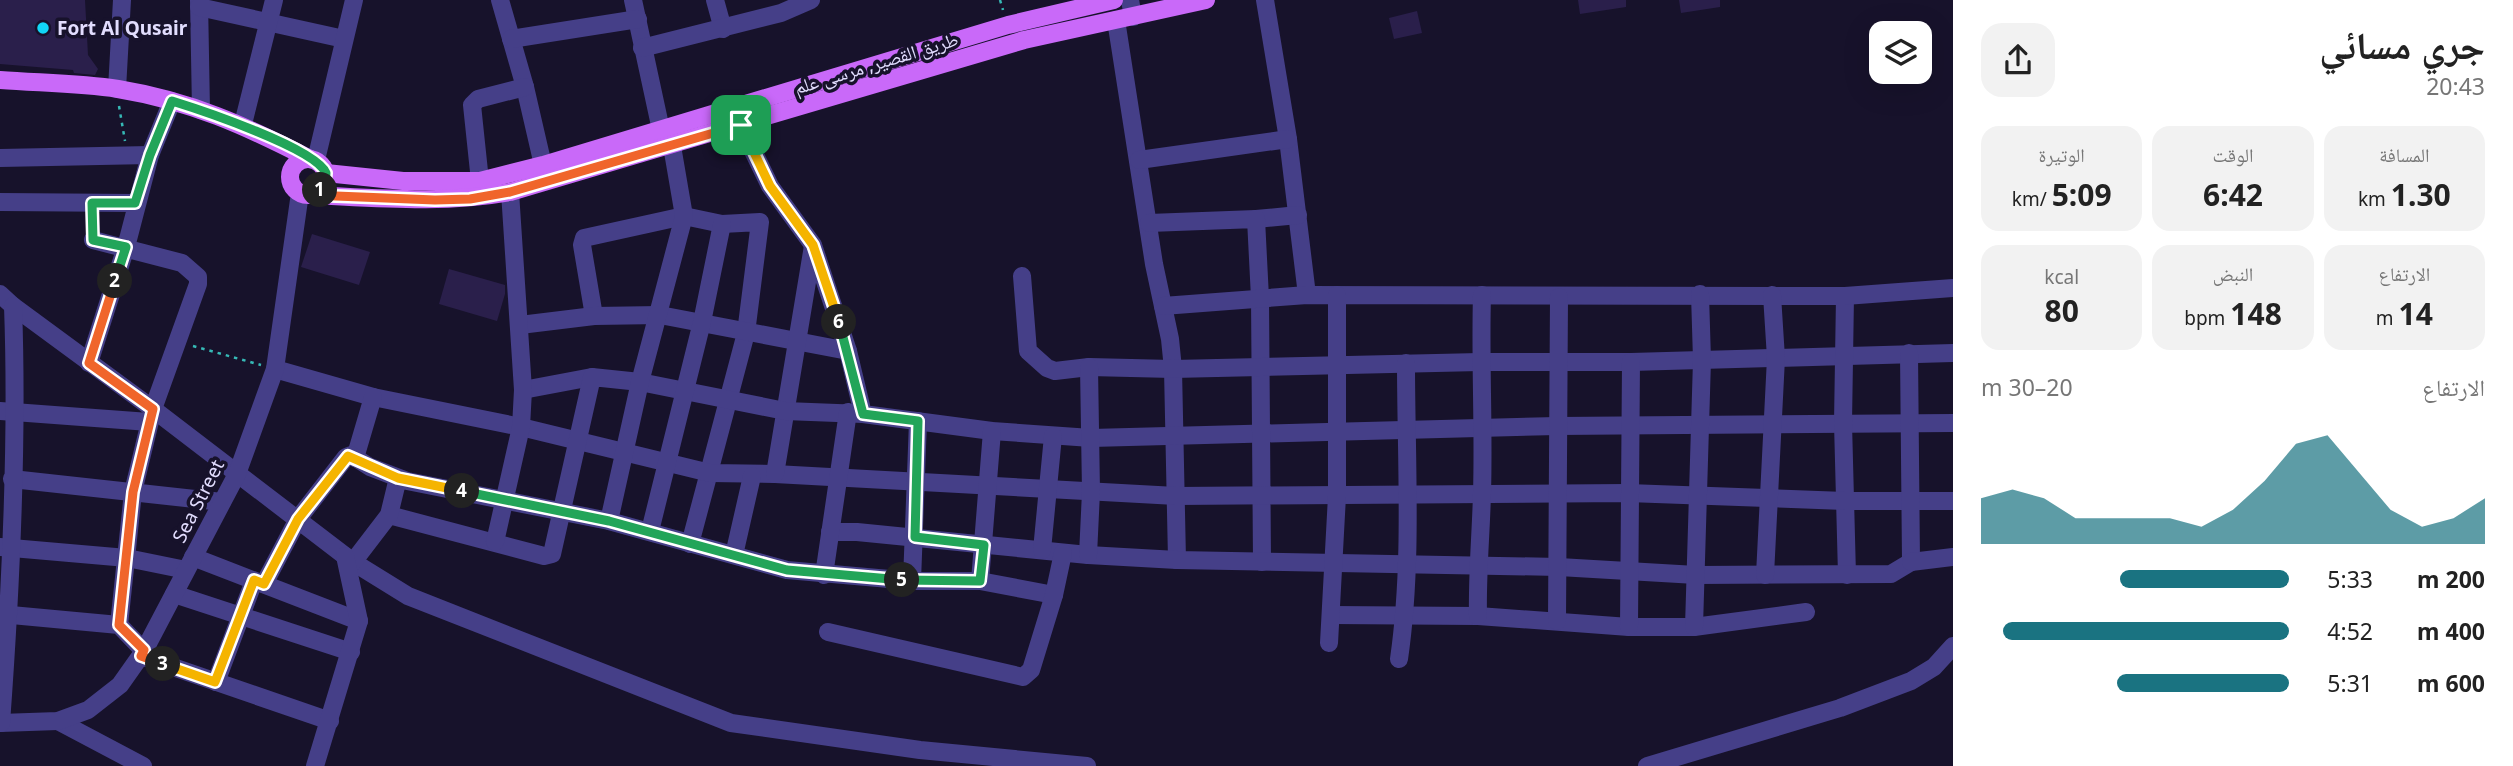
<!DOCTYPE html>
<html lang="ar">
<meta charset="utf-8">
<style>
body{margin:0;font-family:"Noto Sans","Noto Naskh Arabic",sans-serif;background:#f2f2f2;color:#222;direction:rtl;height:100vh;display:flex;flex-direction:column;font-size:26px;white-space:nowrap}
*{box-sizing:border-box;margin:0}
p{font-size:23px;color:#767676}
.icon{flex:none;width:38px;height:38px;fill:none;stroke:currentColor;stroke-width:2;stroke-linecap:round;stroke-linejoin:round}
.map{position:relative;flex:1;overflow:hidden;direction:ltr}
.drawer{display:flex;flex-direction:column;background:#fff;width:560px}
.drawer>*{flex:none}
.buttons{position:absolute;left:1869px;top:21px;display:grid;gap:14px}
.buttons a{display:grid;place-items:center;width:63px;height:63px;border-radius:14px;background:#fff;box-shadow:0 7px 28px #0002;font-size:35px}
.pin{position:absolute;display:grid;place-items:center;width:60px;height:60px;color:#fff;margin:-30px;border-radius:14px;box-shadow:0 4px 10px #0006}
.km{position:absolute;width:35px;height:35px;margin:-18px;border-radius:50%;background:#222;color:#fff;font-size:19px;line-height:35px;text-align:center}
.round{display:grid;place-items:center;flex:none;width:74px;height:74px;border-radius:21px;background:#f2f2f2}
.headline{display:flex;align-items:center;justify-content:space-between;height:119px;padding:0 28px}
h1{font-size:38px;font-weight:700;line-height:52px}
.figures{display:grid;grid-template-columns:repeat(3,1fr);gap:10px;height:119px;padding:7px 28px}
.figures div{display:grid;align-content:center;border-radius:18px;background:#f2f2f2;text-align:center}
.figures b{font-size:30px;font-weight:700}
.figures small{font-size:19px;font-weight:400}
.figures p{font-size:19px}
.chart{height:196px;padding:14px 28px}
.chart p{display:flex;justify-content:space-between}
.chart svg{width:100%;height:126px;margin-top:7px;fill:#1a7381;opacity:.7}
ul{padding:0 28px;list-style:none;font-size:23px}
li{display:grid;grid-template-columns:112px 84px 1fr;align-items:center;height:52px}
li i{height:18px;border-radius:9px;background:#1a7381}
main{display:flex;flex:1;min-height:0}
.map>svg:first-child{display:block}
</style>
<main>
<section class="drawer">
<div class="headline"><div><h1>جري مسائي</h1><p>20:43</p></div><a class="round"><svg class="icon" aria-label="share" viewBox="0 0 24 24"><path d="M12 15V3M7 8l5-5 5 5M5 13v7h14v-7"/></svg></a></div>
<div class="figures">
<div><p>المسافة</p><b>1.30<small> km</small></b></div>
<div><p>الوقت</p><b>6:42</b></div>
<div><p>الوتيرة</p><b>5:09<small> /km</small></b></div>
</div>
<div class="figures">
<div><p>الارتفاع</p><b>14<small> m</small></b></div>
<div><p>النبض</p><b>148<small> bpm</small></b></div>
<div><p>kcal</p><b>80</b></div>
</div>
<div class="chart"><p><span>الارتفاع</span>20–30 m</p>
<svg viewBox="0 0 160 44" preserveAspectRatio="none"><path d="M0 44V28L10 25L20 28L30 35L40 35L50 35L60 35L70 38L80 32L90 22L100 9L110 6L120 19L130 32L140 38L150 35L160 28V44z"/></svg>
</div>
<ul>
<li><b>200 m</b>5:33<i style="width:55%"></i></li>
<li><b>400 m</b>4:52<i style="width:93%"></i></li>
<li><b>600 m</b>5:31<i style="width:56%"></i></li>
</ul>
</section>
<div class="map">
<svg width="1953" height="766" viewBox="0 0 1953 766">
<rect width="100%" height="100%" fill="#17122b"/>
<g fill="#2a1f4b">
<polygon points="0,0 85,0 88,55 98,69 95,75 74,73 73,70 0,64"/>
<polygon points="1578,0 1626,0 1626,7 1580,14"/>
<polygon points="1679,0 1720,0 1720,7 1681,13"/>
<polygon points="1417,11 1422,33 1394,39 1389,18"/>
<polygon points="312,234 370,252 359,285 301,267"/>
<polygon points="449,269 505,285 505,294 497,321 439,304"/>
</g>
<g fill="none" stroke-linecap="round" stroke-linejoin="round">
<g stroke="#36b9b6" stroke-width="2.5" stroke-dasharray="3.5 5" stroke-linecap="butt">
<polyline points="1000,0 1003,10"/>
<polyline points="119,106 125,141"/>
<polyline points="193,346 261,365"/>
</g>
<g stroke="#453f88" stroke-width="18">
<polyline points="199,0 201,110"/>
<polyline points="500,0 525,87 543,165"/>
<polyline points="633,0 661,130"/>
<polyline points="715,0 723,29"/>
<polyline points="1130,0 1133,17"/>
<polyline points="1265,0 1288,139 1307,295"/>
<polyline points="199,7 344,39"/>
<polyline points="1116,20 1154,264 1170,339 1173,369 1177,560"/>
<polyline points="511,39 638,19"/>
<polyline points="642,48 781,13 811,0"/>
<polyline points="117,89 122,0"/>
<polyline points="243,124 274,0"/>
<polyline points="741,126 770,186 813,245 848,351 863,414 992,431 1091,438 1557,426 1953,423"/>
<polyline points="0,158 150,155"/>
<polyline points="316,160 354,0"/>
<polyline points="1139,160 1288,139"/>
<polyline points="480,181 472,105 478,99 525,87"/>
<polyline points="0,202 135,203"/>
<polyline points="1256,219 1298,215"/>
<polyline points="1149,223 1256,219 1260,298 1262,562"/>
<polyline points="93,240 182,263 198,277 198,284 153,409 133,492 119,625"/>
<polyline points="1022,276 1028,351 1047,368 1055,371 1089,367 1173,369 1480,362 1631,362 1953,353"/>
<polyline points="0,294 13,306 153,409 353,562 408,596 731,723 920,750 1087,766"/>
<polyline points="1845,296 1843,423 1847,575"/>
<polyline points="1163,306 1307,295 1845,296 1953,288"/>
<polyline points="594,316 582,245 584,238 684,216 722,224 760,222 746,333 690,544"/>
<polyline points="520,325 594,316 660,315 848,351"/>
<polyline points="89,363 126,247 150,155 172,101"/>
<polyline points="275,369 373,397 521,427 710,473 775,474 1176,496 1628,493 1845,501 1953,501"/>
<polyline points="523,390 592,377"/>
<polyline points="0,411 149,422"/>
<polyline points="355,458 373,397"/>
<polyline points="775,474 813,246"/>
<polyline points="12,479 222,502"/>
<polyline points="389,515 544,556 552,554 592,377 640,382 785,411 863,414"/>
<polyline points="609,521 640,382 684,216 672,146"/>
<polyline points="650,531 702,322 722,224"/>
<polyline points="830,532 857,532 1088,555 1177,560 1559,567 1696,575 1891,574 1911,562 1909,353"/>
<polyline points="495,542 521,427 523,390 510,192"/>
<polyline points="0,547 127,558 186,570"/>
<polyline points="1042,550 1053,436"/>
<polyline points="734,555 752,476"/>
<polyline points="1088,555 1091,492 1089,367"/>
<polyline points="193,557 359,621"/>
<polyline points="353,562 389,515 398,478"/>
<polyline points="1911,562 1953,557"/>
<polyline points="824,575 848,412"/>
<polyline points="1765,575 1776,358 1772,295"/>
<polyline points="912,581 918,421"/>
<polyline points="980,581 992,431"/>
<polyline points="264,584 298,519 346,457 351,455 370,467 407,481 609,521 787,570 912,581 980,581 1054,595"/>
<polyline points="174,594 351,652"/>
<polyline points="0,614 119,625 144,651"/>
<polyline points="1331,615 1478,616 1629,627 1694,627 1806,612"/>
<path d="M1478,616c-1,-41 3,-82 4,-123 2,-66 -2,-132 0,-198"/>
<polyline points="1557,621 1559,297"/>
<polyline points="1629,627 1631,362"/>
<polyline points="1694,627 1702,360 1700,294"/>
<polyline points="828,632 1023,677 1031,670 1054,595 1063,553"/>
<polyline points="1329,643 1337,496 1337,295"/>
<polyline points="141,656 330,721"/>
<path d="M1399,659c14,-97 7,-197 7,-296"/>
<polyline points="216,682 254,581"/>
<polyline points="58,721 143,766"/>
<polyline points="0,723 58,721 88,710 120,685 144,651 237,474 275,369 300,193"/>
<path d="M1,723c10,-136 17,-280 12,-417"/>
<polyline points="315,766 359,621 345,556"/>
<polyline points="1647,766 1840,708 1911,681 1934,667 1953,646"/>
</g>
<g stroke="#c969f9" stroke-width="18">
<path d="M0,80c39,3 80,3 118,9 73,12 128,37 192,70"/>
<circle cx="308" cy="177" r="18"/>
<polyline points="326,173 403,181 480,181 543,165 1008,25 1114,0"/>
<path d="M311,195c68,3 133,9 199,-3l514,-152 182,-40"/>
</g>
</g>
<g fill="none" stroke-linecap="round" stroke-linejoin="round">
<defs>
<polyline id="split-1" points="320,190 311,195 435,200 470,199 510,192 741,125"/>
<path id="split-2" d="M115,281l11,-34 -33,-7 -1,-37h43l15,-48 22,-54c29,9 143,47 154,72l-1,12 -5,5"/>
<polyline id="split-3" points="115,281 89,363 153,409 133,492 119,625 144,650 141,656 163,664"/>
<polyline id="split-4" points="163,664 215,682 254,580 264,584 298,519 348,456 398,478 462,491"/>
<polyline id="split-5" points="462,491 609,521 787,570 902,580"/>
<polyline id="split-6" points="839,322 863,414 918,421 915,537 984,545 980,581 902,580"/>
<polyline id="split-7" points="741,125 770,186 813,245 839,322"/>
</defs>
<use href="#split-1" stroke="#fff" stroke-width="14"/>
<use href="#split-2" stroke="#fff" stroke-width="14"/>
<use href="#split-3" stroke="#fff" stroke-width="14"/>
<use href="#split-4" stroke="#fff" stroke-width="14"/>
<use href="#split-5" stroke="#fff" stroke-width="14"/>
<use href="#split-6" stroke="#fff" stroke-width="14"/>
<use href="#split-7" stroke="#fff" stroke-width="14"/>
<use href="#split-1" stroke="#f0652b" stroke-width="9"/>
<use href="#split-2" stroke="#22a559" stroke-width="9"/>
<use href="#split-3" stroke="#f0652b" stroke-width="9"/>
<use href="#split-4" stroke="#f5b400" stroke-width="9"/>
<use href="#split-5" stroke="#22a559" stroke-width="9"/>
<use href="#split-6" stroke="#22a559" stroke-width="9"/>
<use href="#split-7" stroke="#f5b400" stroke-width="9"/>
</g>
<circle fill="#11d6f6" stroke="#17122b" stroke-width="2.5" cx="43" cy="28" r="7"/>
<g text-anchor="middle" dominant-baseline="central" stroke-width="7" stroke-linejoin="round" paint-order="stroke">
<g font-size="19" font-weight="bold" fill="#e2ddfe" stroke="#17122b" text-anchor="start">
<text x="57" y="28">Fort Al Qusair</text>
</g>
<g font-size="19" fill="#e2ddfe" stroke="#17122b">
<text transform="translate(876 63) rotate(-17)">طريق القصير, مرسى علم</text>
<text transform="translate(198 501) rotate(-63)">Sea Street</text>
</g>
</g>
</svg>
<div class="buttons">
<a><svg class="icon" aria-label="layers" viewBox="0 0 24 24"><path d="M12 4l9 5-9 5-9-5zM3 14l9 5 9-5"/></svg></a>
</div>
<div class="pin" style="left:741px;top:125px;background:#1e9e55"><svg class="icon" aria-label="arrive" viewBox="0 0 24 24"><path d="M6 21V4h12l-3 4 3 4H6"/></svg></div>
<b class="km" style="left:320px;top:190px">1</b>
<b class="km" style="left:115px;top:281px">2</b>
<b class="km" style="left:163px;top:664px">3</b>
<b class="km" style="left:462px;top:491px">4</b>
<b class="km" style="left:902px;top:580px">5</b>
<b class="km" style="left:839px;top:322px">6</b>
</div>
</main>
